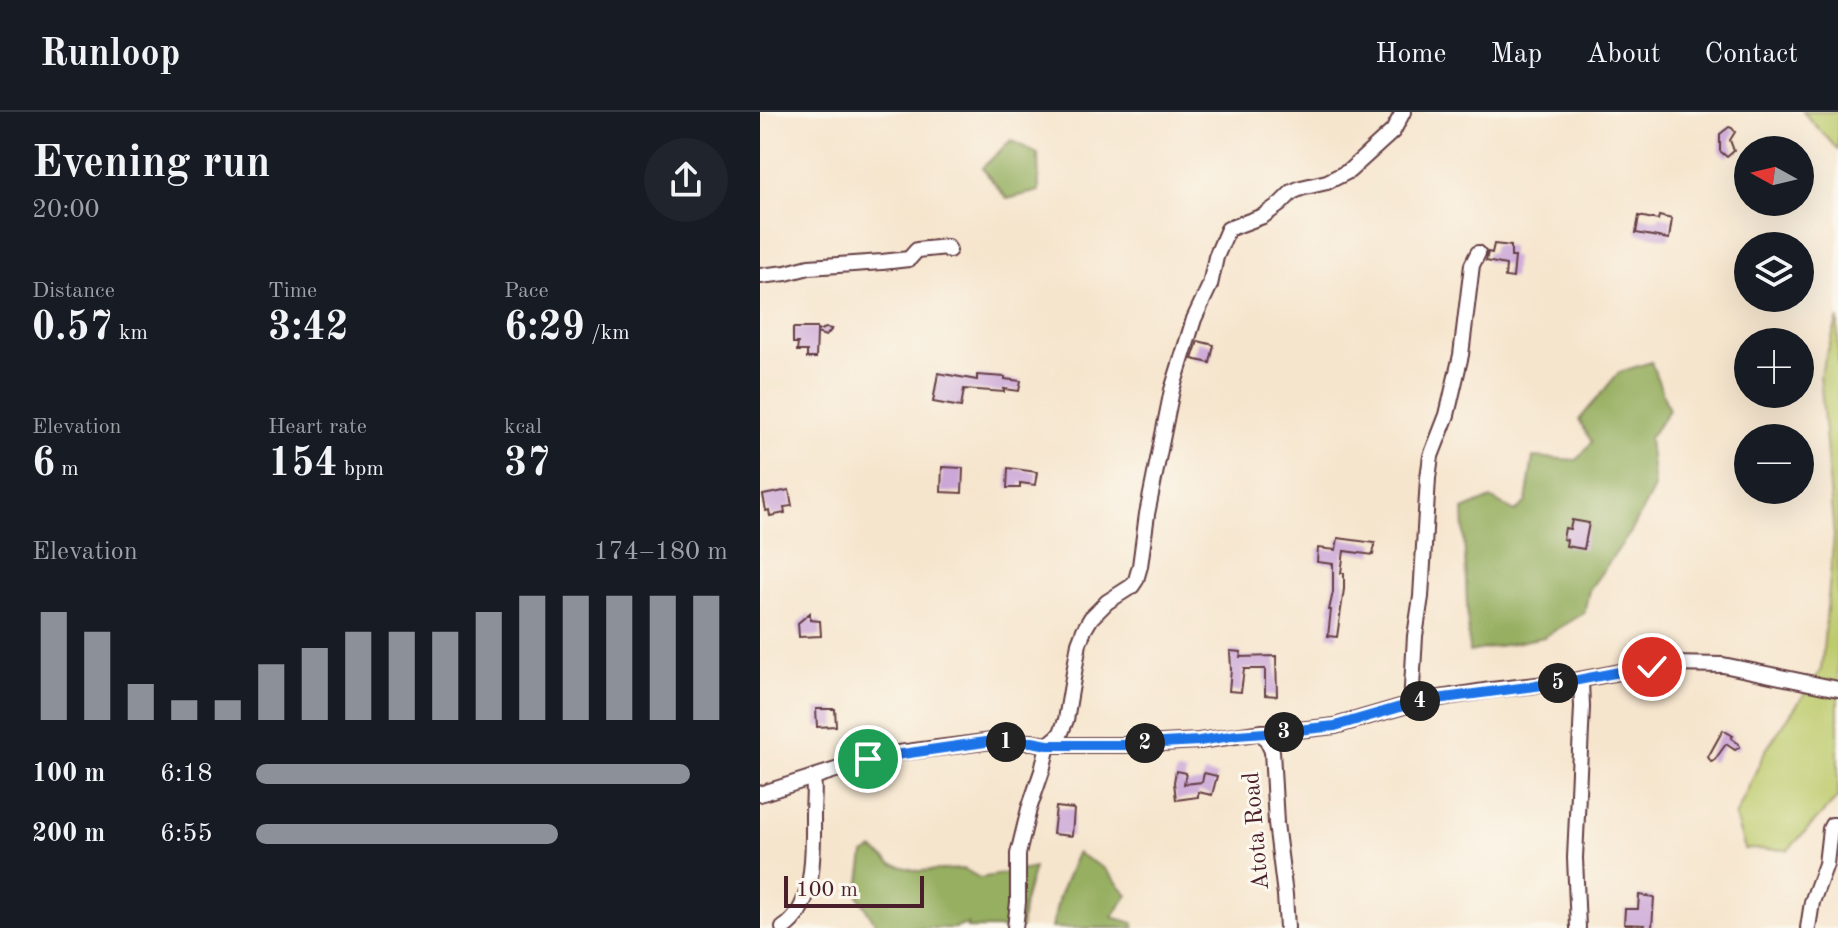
<!DOCTYPE html>
<meta charset="utf-8">
<style>
body{margin:0;font-family:"Old Standard TT",serif;background:#20242c;color:#f1f3f6;height:100vh;display:flex;flex-direction:column;font-size:30px;white-space:nowrap}
*{box-sizing:border-box;margin:0}
p{font-size:26px;color:#9ea1a6}
.icon{flex:none;width:44px;height:44px;fill:none;stroke:currentColor;stroke-width:2;stroke-linecap:round;stroke-linejoin:round}
.map{position:relative;flex:1;overflow:hidden}
.details{display:flex;flex-direction:column;background:#171b24;width:760px}
.details>*{flex:none}
.needle{width:52px;rotate:278deg}
.buttons{position:absolute;left:974px;top:24px;display:grid;gap:16px}
.buttons a{display:grid;place-items:center;width:80px;height:80px;border-radius:50%;background:#171b24;box-shadow:0 8px 32px #0002;font-size:40px}
.scale{position:absolute;left:24px;bottom:20px;width:140px;box-sizing:border-box;padding-left:8px;border:4px solid #4a1f2b;border-top:0;font-size:22px;line-height:28px;white-space:nowrap;color:#4a1f2b;-webkit-text-stroke:6px #fbf7ec;paint-order:stroke}
.pin{position:absolute;display:grid;place-items:center;width:68px;height:68px;color:#fff;margin:-34px;border:4px solid #fff;border-radius:50%;box-shadow:0 2px 8px #0007}
.km{position:absolute;width:40px;height:40px;margin:-20px;border-radius:50%;background:#222;color:#fff;font-size:22px;line-height:40px;text-align:center}
.round{display:grid;place-items:center;flex:none;width:84px;height:84px;border-radius:42px;background:#20242c}
.head{display:flex;align-items:center;justify-content:space-between;height:136px;padding:0 32px}
h1{font-size:44px;font-weight:700;line-height:60px}
.figures{display:grid;grid-template-columns:repeat(3,1fr);gap:12px;height:136px;padding:8px 32px}
.figures div{display:grid;align-content:center}
.figures b{font-size:40px;font-weight:700}
.figures small{font-size:22px;font-weight:400}
.figures p{font-size:22px}
.chart{height:224px;padding:16px 32px}
.chart p{display:flex;justify-content:space-between}
.chart svg{width:100%;height:144px;margin-top:8px;stroke:#8c9099;stroke-width:6}
ul{padding:0 32px;list-style:none;font-size:26px}
li{display:grid;grid-template-columns:128px 96px 1fr;align-items:center;height:60px}
li i{height:20px;border-radius:10px;background:#8c9099}
header{display:flex;align-items:center;gap:48px;box-sizing:border-box;height:112px;padding:0 40px;background:#171b24;border-bottom:2px solid #363941}
header strong{font-size:38px}
nav{display:flex;gap:44px;margin-inline-start:auto;font-size:28px}
main{display:flex;flex:1;min-height:0}
.map>svg:first-child{display:block}
</style>
<header>
<strong>Runloop</strong>
<nav><a>Home</a><a>Map</a><a>About</a><a>Contact</a></nav>
</header>
<main>
<section class="details">
<div class="head"><div><h1>Evening run</h1><p>20:00</p></div><a class="round"><svg class="icon" aria-label="share" viewBox="0 0 24 24"><path d="M12 15V3M7 8l5-5 5 5M5 13v7h14v-7"/></svg></a></div>
<div class="figures">
<div><p>Distance</p><b>0.57<small> km</small></b></div>
<div><p>Time</p><b>3:42</b></div>
<div><p>Pace</p><b>6:29<small> /km</small></b></div>
</div>
<div class="figures">
<div><p>Elevation</p><b>6<small> m</small></b></div>
<div><p>Heart rate</p><b>154<small> bpm</small></b></div>
<div><p>kcal</p><b>37</b></div>
</div>
<div class="chart"><p><span>Elevation</span>174–180 m</p>
<svg viewBox="0 0 160 44" preserveAspectRatio="none"><path d="M5 44V11M15 44V17M25 44V33M35 44V38M45 44V38M55 44V27M65 44V22M75 44V17M85 44V17M95 44V17M105 44V11M115 44V6M125 44V6M135 44V6M145 44V6M155 44V6"/></svg>
</div>
<ul>
<li><b>100 m</b>6:18<i style="width:92%"></i></li>
<li><b>200 m</b>6:55<i style="width:64%"></i></li>
</ul>
</section>
<div class="map">
<svg width="1078" height="816" viewBox="0 0 1078 816">
<rect width="100%" height="100%" fill="#fbf7ec"/>
<filter id="ink" filterUnits="userSpaceOnUse"><feTurbulence type="fractalNoise" baseFrequency=".0125" numOctaves="2"/><feDisplacementMap in="SourceGraphic" scale="16" xChannelSelector="R" yChannelSelector="G"/><feConvolveMatrix kernelMatrix="1 2 1 2 8 2 1 2 1" color-interpolation-filters="sRGB"/></filter>
<filter id="wash" filterUnits="userSpaceOnUse"><feTurbulence type="fractalNoise" baseFrequency=".006" numOctaves="4" result="noise"/><feDisplacementMap in="SourceGraphic" scale="32" xChannelSelector="R" yChannelSelector="G"/><feGaussianBlur stdDeviation="1.8" result="paint"/><feColorMatrix in="noise" values="0 0 0 0 0 0 0 0 0 0 0 0 0 0 0 0 0 1.4 0 .05"/><feComposite in="paint" operator="in"/></filter>
<g filter="url(#wash)">
<rect width="100%" height="100%" fill="#f6e5cd"/>
<g fill="#bdcb6d" stroke="#84754c" stroke-width="2">
<polygon points="1043,0 1078,0 1078,38"/>
<polygon points="1078,206 1078,685 1028,738 985,737 975,705 1005,639 1061,558 1074,424 1060,263"/>
</g>
<g fill="#96af60" stroke="#706746" stroke-width="2">
<polygon points="251,28 278,42 279,79 247,87 222,56"/>
<polygon points="891,250 909,298 889,326 894,376 871,420 829,478 824,501 784,525 709,540 703,398 731,386 755,400 766,390 773,345 817,348 832,330 819,308 859,260"/>
<polygon points="113,737 132,752 158,759 204,757 220,766 274,756 264,790 261,816 207,816 208,812 195,816 118,816 98,783 104,742"/>
<polygon points="317,741 345,757 368,783 352,805 373,811 374,816 292,816 299,784"/>
</g>
<g id="blocks">
<g fill="#cba6d7">
<polygon points="969,15 972,16 975,20 970,28 974,39 967,45 960,39 960,22"/>
<polygon points="879,104 898,108 899,104 912,107 909,127 876,121"/>
<polygon points="734,132 751,134 751,145 755,145 753,166 745,165 746,153 726,149 728,140 732,141"/>
<polygon points="33,216 57,216 57,219 66,216 72,217 66,224 57,221 56,246 47,246 47,239 37,239 38,231 33,231"/>
<polygon points="438,229 454,233 450,251 432,247"/>
<polygon points="178,261 217,268 217,263 245,265 245,267 261,269 259,279 244,277 244,280 204,277 201,295 173,290"/>
<polygon points="182,355 203,356 202,381 181,380"/>
<polygon points="248,356 277,360 275,373 260,371 260,376 247,376"/>
<polygon points="29,378 32,394 24,395 25,401 10,404 9,398 6,399 3,383"/>
<polygon points="812,408 829,411 824,437 806,434 807,428 803,427 805,416 810,417"/>
<polygon points="578,426 615,431 613,443 584,439 581,461 584,461 584,477 577,525 568,524 571,498 569,498 573,480 573,452 557,450 558,436 576,438"/>
<polygon points="50,501 50,508 60,509 61,524 39,525 38,511"/>
<polygon points="470,539 481,540 480,545 516,544 517,584 505,583 505,557 484,557 481,580 469,579 471,557"/>
<polygon points="56,597 75,597 76,614 57,615"/>
<polygon points="963,618 973,624 971,626 979,632 980,635 975,638 966,632 954,649 951,650 948,645"/>
<polygon points="416,659 426,661 424,672 442,670 444,661 457,664 452,683 438,680 438,685 416,688 414,670"/>
<polygon points="296,695 314,697 312,724 293,722"/>
<polygon points="879,783 894,785 892,816 882,816 884,813 864,812 865,797 878,797"/>
</g>
</g>
</g>
<g filter="url(#ink)">
<use href="#blocks" fill-opacity="0" stroke="#643d43" stroke-width="2"/>
<g fill="none" stroke-linecap="round" stroke-linejoin="round">
<defs>
<g id="minor">
<polyline points="0,164 26,161 49,155 122,150 149,147 157,138 187,135 189,138"/>
<polyline points="651,592 655,524 661,485 668,366 671,344 687,303 701,243 712,153 718,141"/>
<polyline points="503,620 512,639 516,711 525,783 527,816"/>
<polyline points="0,682 123,643 232,629 272,630 288,633 365,633 439,629 503,620 519,620 575,614 661,589 731,578 813,569 870,558 912,552 963,553 1078,577"/>
<path d="M23,816c33,-21 30,-79 30,-113 0,-13 2,-25 0,-38"/>
<polyline points="255,816 258,790 258,742 269,697 282,659 288,633 300,623 306,608 319,531 324,518 331,506 347,490 372,474 376,468 380,454 387,402 412,278 434,207 450,173 456,145 468,117 503,104 520,92 532,80 541,76 567,70 589,59 633,19 643,0"/>
<polyline points="818,816 815,746 822,595 821,568"/>
<polyline points="1048,816 1052,790 1066,752 1070,717 1072,713 1078,713"/>
</g>
</defs>
<use href="#minor" stroke="#643d43" stroke-width="18"/>
<use href="#minor" stroke="#fff" stroke-width="14"/>
</g>
</g>
<g fill="none" stroke-linecap="round" stroke-linejoin="round" filter="url(#ink)">
<defs>
<polyline id="route" points="108,647 232,629 272,630 288,633 365,633 439,629 477,623 519,620 575,614 661,589 813,569 870,558 892,555"/>
</defs>
<use href="#route" stroke="#fff" stroke-width="16"/>
<use href="#route" stroke="#1a73e8" stroke-width="10"/>
</g>
<g text-anchor="middle" dominant-baseline="central" stroke-width="6" stroke-linejoin="round" paint-order="stroke">
<g font-size="24" fill="#4a1f2b" stroke="#fbf7ec">
<text transform="translate(497 719) rotate(-95)">Atota Road</text>
</g>
</g>
</svg>
<div class="buttons">
<a><svg class="needle" viewBox="-14 -14 28 28"><path d="M0-13l5 13h-10z" fill="#e53935"/><path d="M0 13l5-13h-10z" fill="#9ea1a6"/></svg></a>
<a><svg class="icon" aria-label="layers" viewBox="0 0 24 24"><path d="M12 4l9 5-9 5-9-5zM3 14l9 5 9-5"/></svg></a>
<a>+</a>
<a>−</a>
</div>
<div class="scale">100 m</div>
<div class="pin" style="left:108px;top:647px;background:#1e9e55"><svg class="icon" aria-label="arrive" viewBox="0 0 24 24"><path d="M6 21V4h12l-3 4 3 4H6"/></svg></div>
<div class="pin" style="left:892px;top:555px;background:#d93025"><svg class="icon" aria-label="check" viewBox="0 0 24 24"><path d="M5 12l5 5 9-10"/></svg></div>
<b class="km" style="left:246px;top:630px">1</b>
<b class="km" style="left:385px;top:631px">2</b>
<b class="km" style="left:524px;top:620px">3</b>
<b class="km" style="left:660px;top:589px">4</b>
<b class="km" style="left:798px;top:571px">5</b>
</div>
</main>
